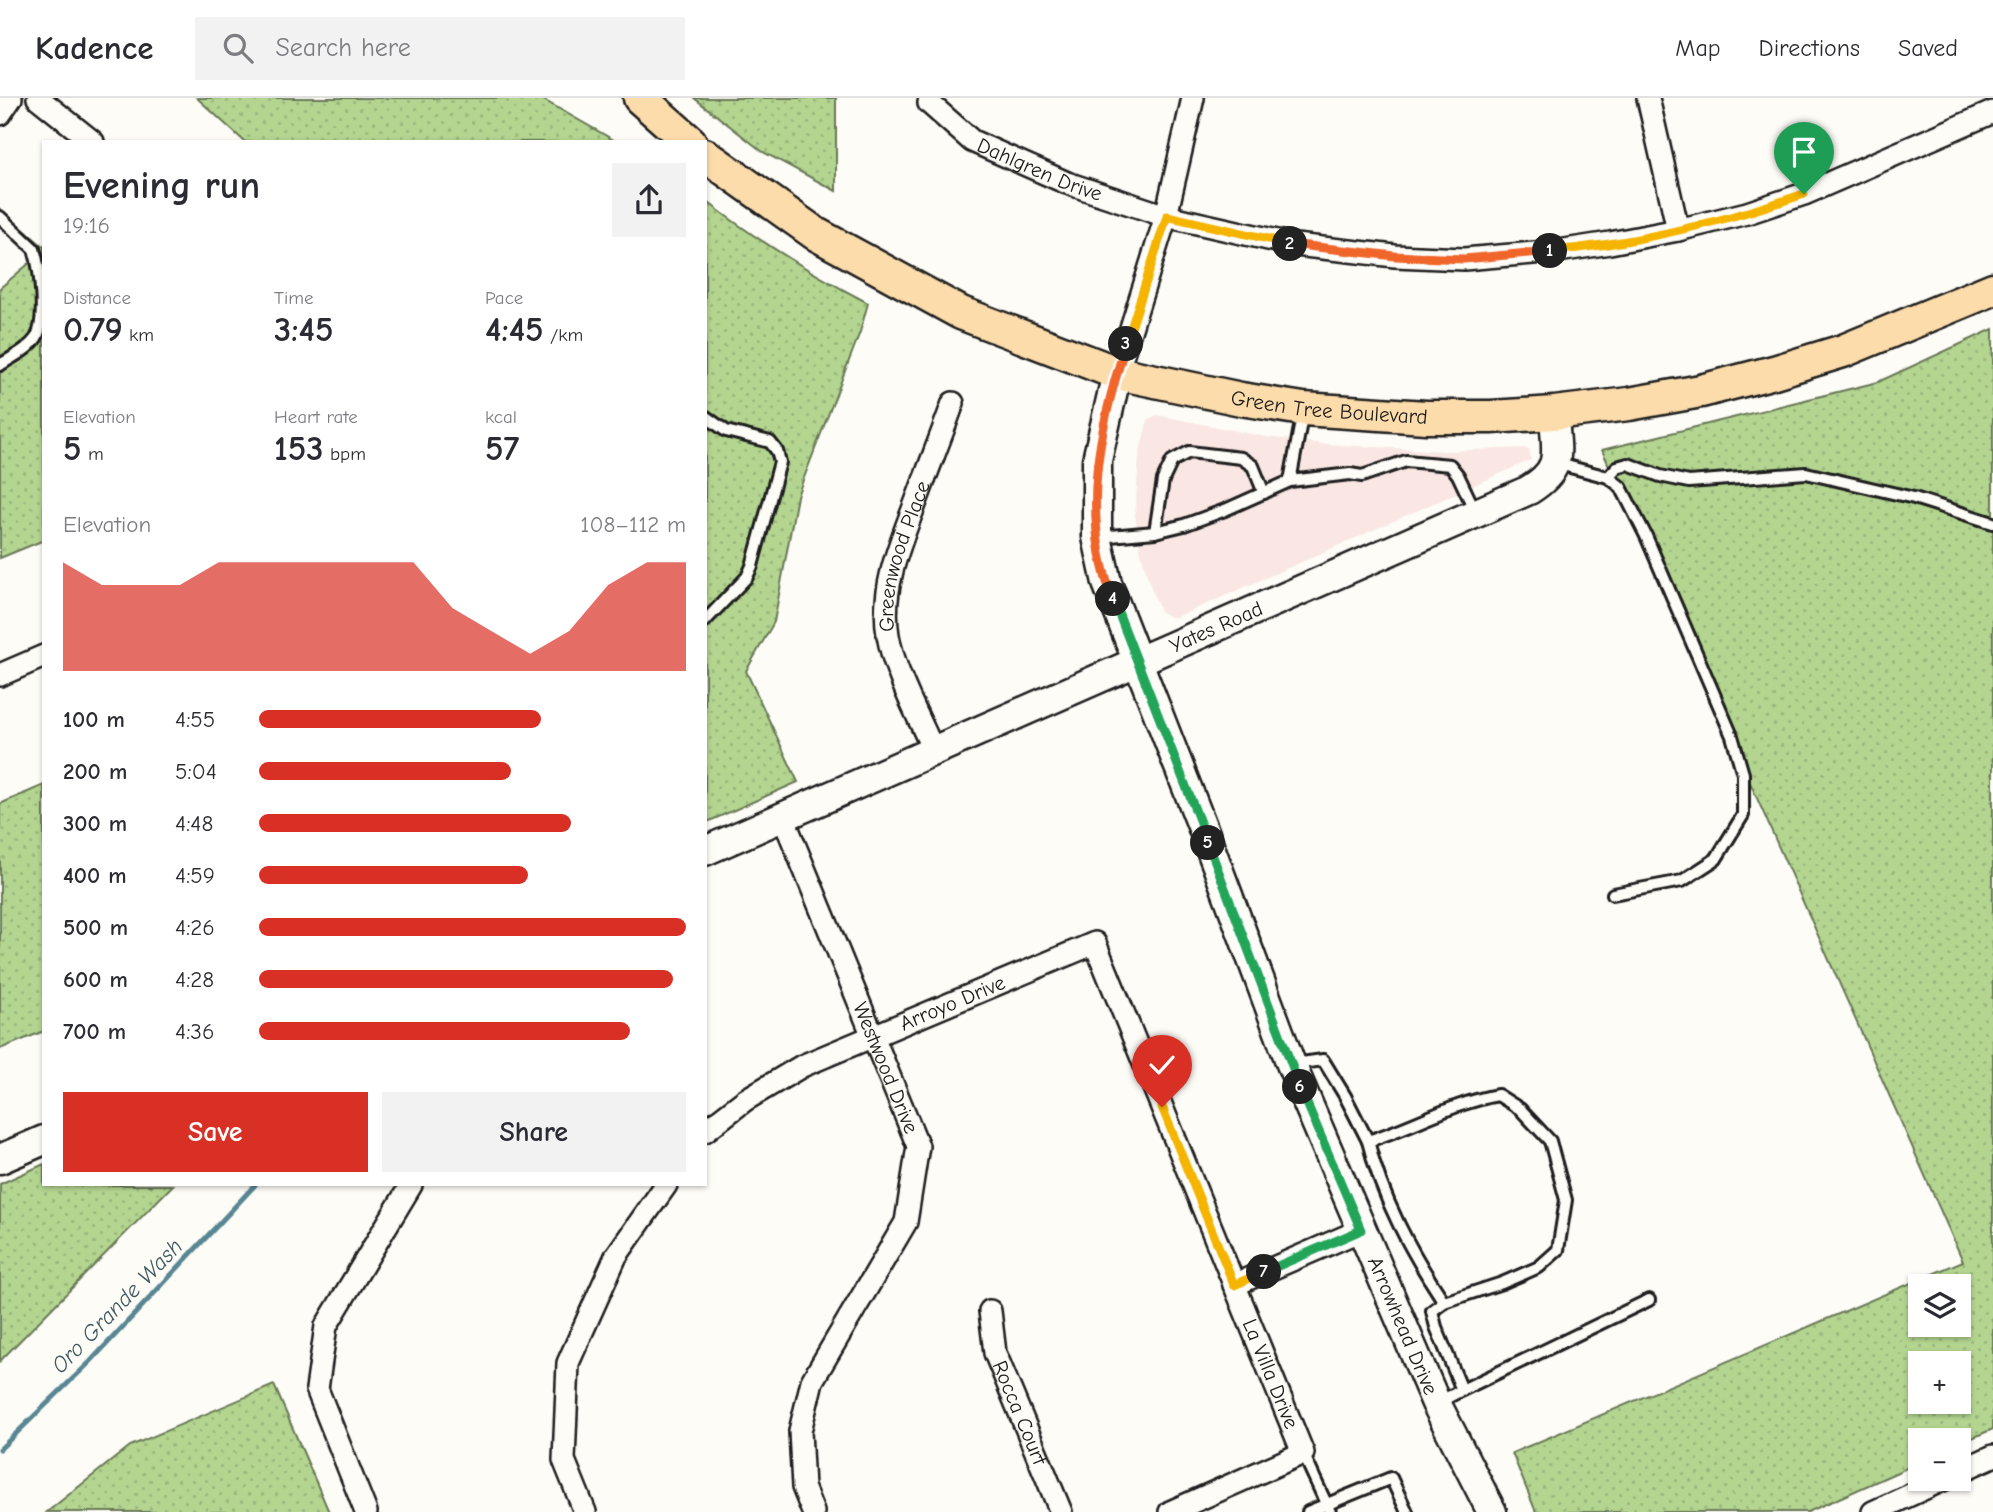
<!DOCTYPE html>
<meta charset="utf-8">
<style>
body{margin:0;font-family:"Comic Neue",sans-serif;background:#f2f2f3;color:#2b2b33;height:100vh;display:flex;flex-direction:column;font-size:26px;white-space:nowrap}
*{box-sizing:border-box;margin:0}
p{font-size:23px;color:#7c7c81}
.icon{flex:none;width:38px;height:38px;fill:none;stroke:currentColor;stroke-width:2;stroke-linecap:round;stroke-linejoin:round}
.map{position:relative;flex:1;overflow:hidden}
.details{position:absolute;left:42px;top:42px;width:665px;height:1046px;display:flex;flex-direction:column;background:#fff;border-radius:0px;box-shadow:0 2px 5px #0004}
.details>*{flex:none}
.tools{position:absolute;left:1908px;top:1176px;display:grid;gap:14px}
.tools a{display:grid;place-items:center;width:63px;height:63px;border-radius:0px;background:#fff;box-shadow:0 2px 5px #0004;font-size:35px}
.pin{position:absolute;display:grid;place-items:center;width:60px;height:60px;color:#fff;margin:-72px -30px;border-radius:50% 50% 50% 0;rotate:-45deg;box-shadow:0 0 7px #0007}
.pin .icon{rotate:45deg}
.km{position:absolute;width:35px;height:35px;margin:-18px;border-radius:50%;background:#222;color:#fff;font-size:19px;line-height:35px;text-align:center}
.round{display:grid;place-items:center;flex:none;width:74px;height:74px;border-radius:0px;background:#f2f2f3}
.overview{display:flex;align-items:center;justify-content:space-between;height:119px;padding:0 21px}
h1{font-size:38px;font-weight:600;line-height:52px}
.metrics{display:grid;grid-template-columns:repeat(3,1fr);gap:10px;height:119px;padding:7px 21px}
.metrics div{display:grid;align-content:center}
.metrics b{font-size:35px;font-weight:600}
.metrics small{font-size:19px;font-weight:400}
.metrics p{font-size:19px}
.chart{height:196px;padding:14px 21px}
.chart p{display:flex;justify-content:space-between}
.chart svg{width:100%;height:126px;margin-top:7px;fill:#d93025;opacity:.7}
.primary-button{display:flex;gap:14px;margin-top:auto;padding:14px 21px}
.primary-button a{flex:1;height:80px;border-radius:0px;background:#d93025;color:#fff;font-size:28px;font-weight:600;line-height:80px;text-align:center}
.primary-button a+a{background:#f2f2f3;color:#2b2b33}
ul{padding:0 21px;list-style:none;font-size:23px}
li{display:grid;grid-template-columns:112px 84px 1fr;align-items:center;height:52px}
li i{height:18px;border-radius:9px;background:#d93025}
header{display:flex;align-items:center;gap:42px;box-sizing:border-box;height:98px;padding:0 35px;background:#fff;border-bottom:2px solid #e1e1e2}
header strong{font-size:33px}
nav{display:flex;gap:38px;margin-inline-start:auto;font-size:24px}
.search{width:490px;height:63px;background:#f2f2f3;display:flex;align-items:center;gap:18px;box-sizing:border-box;padding:0 24px;border-radius:0px;color:#7c7c81;font-size:26px}
.map>svg:first-child{display:block}
</style>
<header>
<strong>Kadence</strong>
<div class="search"><svg class="icon" aria-label="search" viewBox="0 0 24 24"><circle cx="10" cy="10" r="6"/><path d="M15 15l6 6"/></svg>Search here</div>
<nav><a>Map</a><a>Directions</a><a>Saved</a></nav>
</header>
<div class="map">
<svg width="1993" height="1414" viewBox="0 0 1993 1414">
<defs>
<pattern id="grass-dots" width="8" height="8" patternUnits="userSpaceOnUse" patternTransform="scale(1.75)"><rect width="8" height="8" fill="#b3d590"/><path d="M2 2h.1M6 6h.1" fill="none" stroke="#99b67c" stroke-width="1.8" stroke-linecap="round"/></pattern>
</defs>
<rect width="100%" height="100%" fill="#fdfcf7"/>
<filter id="ink" filterUnits="userSpaceOnUse"><feTurbulence type="fractalNoise" baseFrequency=".0143" numOctaves="2"/><feDisplacementMap in="SourceGraphic" scale="14" xChannelSelector="R" yChannelSelector="G"/><feConvolveMatrix kernelMatrix="1 2 1 2 8 2 1 2 1" color-interpolation-filters="sRGB"/></filter>
<g filter="url(#ink)">
<polygon fill="#fae7e3" points="1157,317 1267,339 1323,346 1446,353 1525,350 1529,352 1531,362 1191,513 1176,519 1170,519 1160,513 1151,490 1141,456 1135,417 1139,358 1148,321"/>
<g fill="url(#grass-dots)" stroke="#687856" stroke-width="2" fill-rule="evenodd">
<polygon points="197,0 540,0 617,44 245,44"/>
<polygon points="694,0 836,0 836,93 763,54"/>
<path d="M705,102c51,40 106,73 163,103l-8,29 -63,164 -23,126 -28,49 52,111 -93,41z"/>
<polygon points="0,111 44,149 44,442 0,460 0,190 32,163 26,149 0,127"/>
<path d="M1993,231v1100l-35,15v-4h-38v22l-112,50h-272l-24,-59 451,-192 -361,-811 276,-68zM1920,1188h38v39h-38zM1920,1265h38v39h-38z"/>
<polygon points="44,687 44,933 0,951 0,706"/>
<polygon points="44,1066 44,1087 173,1087 0,1263 0,1086"/>
<polygon points="274,1287 329,1414 47,1414 130,1348"/>
</g>
<g fill="none" stroke-linecap="round" stroke-linejoin="round">
<polyline stroke="#598693" stroke-width="5" points="0,1351 90,1264 255,1087"/>
<defs>
<g id="lane">
<path d="M0,119l34,32c6,19 13,72 2,89 -8,12 -24,19 -36,27"/>
<polyline points="705,318 726,333 770,344 777,353 780,364 752,468 747,479 705,523"/>
<polyline points="1555,365 1608,379 1621,389 1646,438 1732,638 1743,676 1743,717 1716,761 1682,783 1613,796"/>
<polyline points="1608,379 1617,369 1628,366 1660,378 1689,384 1806,375 1914,400 1993,425"/>
<polyline points="1290,383 1303,313"/>
<polyline points="1155,434 1163,382 1172,363 1189,354 1241,360 1253,368 1264,395"/>
<polyline points="1099,439 1155,434 1184,427 1225,412 1290,383 1350,376 1362,378 1406,363 1450,367 1458,377 1476,415"/>
<path d="M1294,966l29,-4 22,36 23,45c44,-14 85,-38 130,-46l22,14 30,32 16,59 -8,50 -19,17 -37,16 -58,19 -12,9 4,16 26,63 -25,13"/>
<path d="M1368,1043c14,58 43,111 76,161"/>
<polyline points="1462,1292 1649,1202"/>
<polyline points="1303,1355 1330,1414"/>
<polyline points="1308,1414 1391,1380 1407,1414"/>
</g>
<g id="street">
<polyline points="38,0 93,44"/>
<path id="s1" d="M930,0l-1,5 43,38 95,42 99,33 129,29 100,11 69,3 94,-8 52,-8 68,-13 69,-17 57,-19 189,-82"/>
<polyline points="1648,0 1678,132"/>
<polyline points="0,16 11,0"/>
<polyline points="1117,275 1166,118 1193,0"/>
<polyline points="0,577 44,558"/>
<path id="s2" d="M933,652c-15,-35 -39,-78 -45,-115 -8,-49 14,-96 31,-141 11,-30 23,-60 34,-91"/>
<path id="s3" d="M783,719l135,329 -12,76 -94,159 -12,50 3,56 10,25"/>
<path id="s4" d="M705,1033l40,-31 57,-34 293,-123 208,510 -133,59"/>
<polyline points="1234,1187 1361,1132"/>
<path id="s5" d="M990,1213l5,42 66,159"/>
<polyline points="1958,1374 1993,1358"/>
<polyline points="366,1414 317,1291 326,1228 411,1087"/>
<polyline points="585,1414 564,1362 568,1265 616,1158 666,1087"/>
<polyline points="1873,1414 1945,1381"/>
</g>
<g id="secondary">
<path id="s6" d="M1117,275l-20,87v77l10,46 97,248 87,233 145,339 56,109"/>
<path id="s7" d="M705,753l824,-361c37,-23 26,-38 25,-77"/>
<polyline points="0,1061 44,1042"/>
</g>
<g id="primary">
<polyline points="640,0 690,44"/>
<path id="s8" d="M705,57l111,79 145,79 156,60 124,26 62,10 123,8h65l63,-4 75,-9 72,-13 73,-19 69,-21 150,-62"/>
</g>
</defs>
<use href="#lane" stroke="#1c1c1c" stroke-width="16"/>
<use href="#street" stroke="#1c1c1c" stroke-width="26"/>
<use href="#secondary" stroke="#1c1c1c" stroke-width="33"/>
<use href="#primary" stroke="#1c1c1c" stroke-width="37"/>
<use href="#lane" stroke="#fdfcf7" stroke-width="10"/>
<use href="#street" stroke="#fdfcf7" stroke-width="21"/>
<use href="#secondary" stroke="#fdfcf7" stroke-width="28"/>
<use href="#primary" stroke="#fddcac" stroke-width="32"/>
</g>
</g>
<g fill="none" stroke-linecap="round" stroke-linejoin="round" filter="url(#ink)">
<defs>
<path id="split-1" d="M1550,153c86,-7 172,-29 254,-57"/>
<polyline id="split-2" points="1290,146 1395,158 1464,161 1550,153"/>
<polyline id="split-3" points="1126,246 1167,118 1290,146"/>
<path id="split-4" d="M1113,501c-33,-83 -14,-172 13,-255"/>
<polyline id="split-5" points="1113,501 1208,745"/>
<polyline id="split-6" points="1208,745 1300,989"/>
<polyline id="split-7" points="1264,1174 1361,1132 1300,989"/>
<polyline id="split-8" points="1162,1009 1234,1187 1264,1174"/>
</defs>
<use href="#split-1" stroke="#fff" stroke-width="14"/>
<use href="#split-2" stroke="#fff" stroke-width="14"/>
<use href="#split-3" stroke="#fff" stroke-width="14"/>
<use href="#split-4" stroke="#fff" stroke-width="14"/>
<use href="#split-5" stroke="#fff" stroke-width="14"/>
<use href="#split-6" stroke="#fff" stroke-width="14"/>
<use href="#split-7" stroke="#fff" stroke-width="14"/>
<use href="#split-8" stroke="#fff" stroke-width="14"/>
<use href="#split-1" stroke="#f5b400" stroke-width="9"/>
<use href="#split-2" stroke="#f0652b" stroke-width="9"/>
<use href="#split-3" stroke="#f5b400" stroke-width="9"/>
<use href="#split-4" stroke="#f0652b" stroke-width="9"/>
<use href="#split-5" stroke="#22a559" stroke-width="9"/>
<use href="#split-6" stroke="#22a559" stroke-width="9"/>
<use href="#split-7" stroke="#22a559" stroke-width="9"/>
<use href="#split-8" stroke="#f5b400" stroke-width="9"/>
</g>
<g text-anchor="middle" dominant-baseline="central" stroke-width="6" stroke-linejoin="round" paint-order="stroke">
<g font-size="21" fill="#1c1c1c" stroke="#fdfcf7">
<text stroke="none"><textPath href="#s1" startOffset="136">Dahlgren Drive</textPath></text>
<text stroke="none"><textPath href="#s8" startOffset="684">Green Tree Boulevard</textPath></text>
<text stroke="none"><textPath href="#s2" startOffset="205">Greenwood Place</textPath></text>
<text stroke="none"><textPath href="#s7" startOffset="558">Yates Road</textPath></text>
<text stroke="none"><textPath href="#s4" startOffset="280">Arroyo Drive</textPath></text>
<text stroke="none"><textPath href="#s3" startOffset="271">Westwood Drive</textPath></text>
<text stroke="none"><textPath href="#s6" startOffset="1013">Arrowhead Drive</textPath></text>
<text stroke="none"><textPath href="#s4" startOffset="900">La Villa Drive</textPath></text>
<text stroke="none"><textPath href="#s5" startOffset="107">Rocca Court</textPath></text>
</g>
<g font-size="23" font-style="italic" fill="#405a62" stroke="#fdfcf7">
<text transform="translate(117 1208) rotate(-46)">Oro Grande Wash</text>
</g>
</g>
</svg>
<div class="tools">
<a><svg class="icon" aria-label="layers" viewBox="0 0 24 24"><path d="M12 4l9 5-9 5-9-5zM3 14l9 5 9-5"/></svg></a>
<a>+</a>
<a>−</a>
</div>
<div class="pin" style="left:1804px;top:96px;background:#1e9e55"><svg class="icon" aria-label="arrive" viewBox="0 0 24 24"><path d="M6 21V4h12l-3 4 3 4H6"/></svg></div>
<div class="pin" style="left:1162px;top:1009px;background:#d93025"><svg class="icon" aria-label="check" viewBox="0 0 24 24"><path d="M5 12l5 5 9-10"/></svg></div>
<b class="km" style="left:1550px;top:153px">1</b>
<b class="km" style="left:1290px;top:146px">2</b>
<b class="km" style="left:1126px;top:246px">3</b>
<b class="km" style="left:1113px;top:501px">4</b>
<b class="km" style="left:1208px;top:745px">5</b>
<b class="km" style="left:1300px;top:989px">6</b>
<b class="km" style="left:1264px;top:1174px">7</b>
<section class="details">
<div class="overview"><div><h1>Evening run</h1><p>19:16</p></div><a class="round"><svg class="icon" aria-label="share" viewBox="0 0 24 24"><path d="M12 15V3M7 8l5-5 5 5M5 13v7h14v-7"/></svg></a></div>
<div class="metrics">
<div><p>Distance</p><b>0.79<small> km</small></b></div>
<div><p>Time</p><b>3:45</b></div>
<div><p>Pace</p><b>4:45<small> /km</small></b></div>
</div>
<div class="metrics">
<div><p>Elevation</p><b>5<small> m</small></b></div>
<div><p>Heart rate</p><b>153<small> bpm</small></b></div>
<div><p>kcal</p><b>57</b></div>
</div>
<div class="chart"><p><span>Elevation</span>108–112 m</p>
<svg viewBox="0 0 160 44" preserveAspectRatio="none"><path d="M0 44V6L10 14L20 14L30 14L40 6L50 6L60 6L70 6L80 6L90 6L100 22L110 30L120 38L130 30L140 14L150 6L160 6V44z"/></svg>
</div>
<ul>
<li><b>100 m</b>4:55<i style="width:66%"></i></li>
<li><b>200 m</b>5:04<i style="width:59%"></i></li>
<li><b>300 m</b>4:48<i style="width:73%"></i></li>
<li><b>400 m</b>4:59<i style="width:63%"></i></li>
<li><b>500 m</b>4:26<i style="width:100%"></i></li>
<li><b>600 m</b>4:28<i style="width:97%"></i></li>
<li><b>700 m</b>4:36<i style="width:87%"></i></li>
</ul>
<div class="primary-button"><a>Save</a><a>Share</a></div>
</section>
</div>
